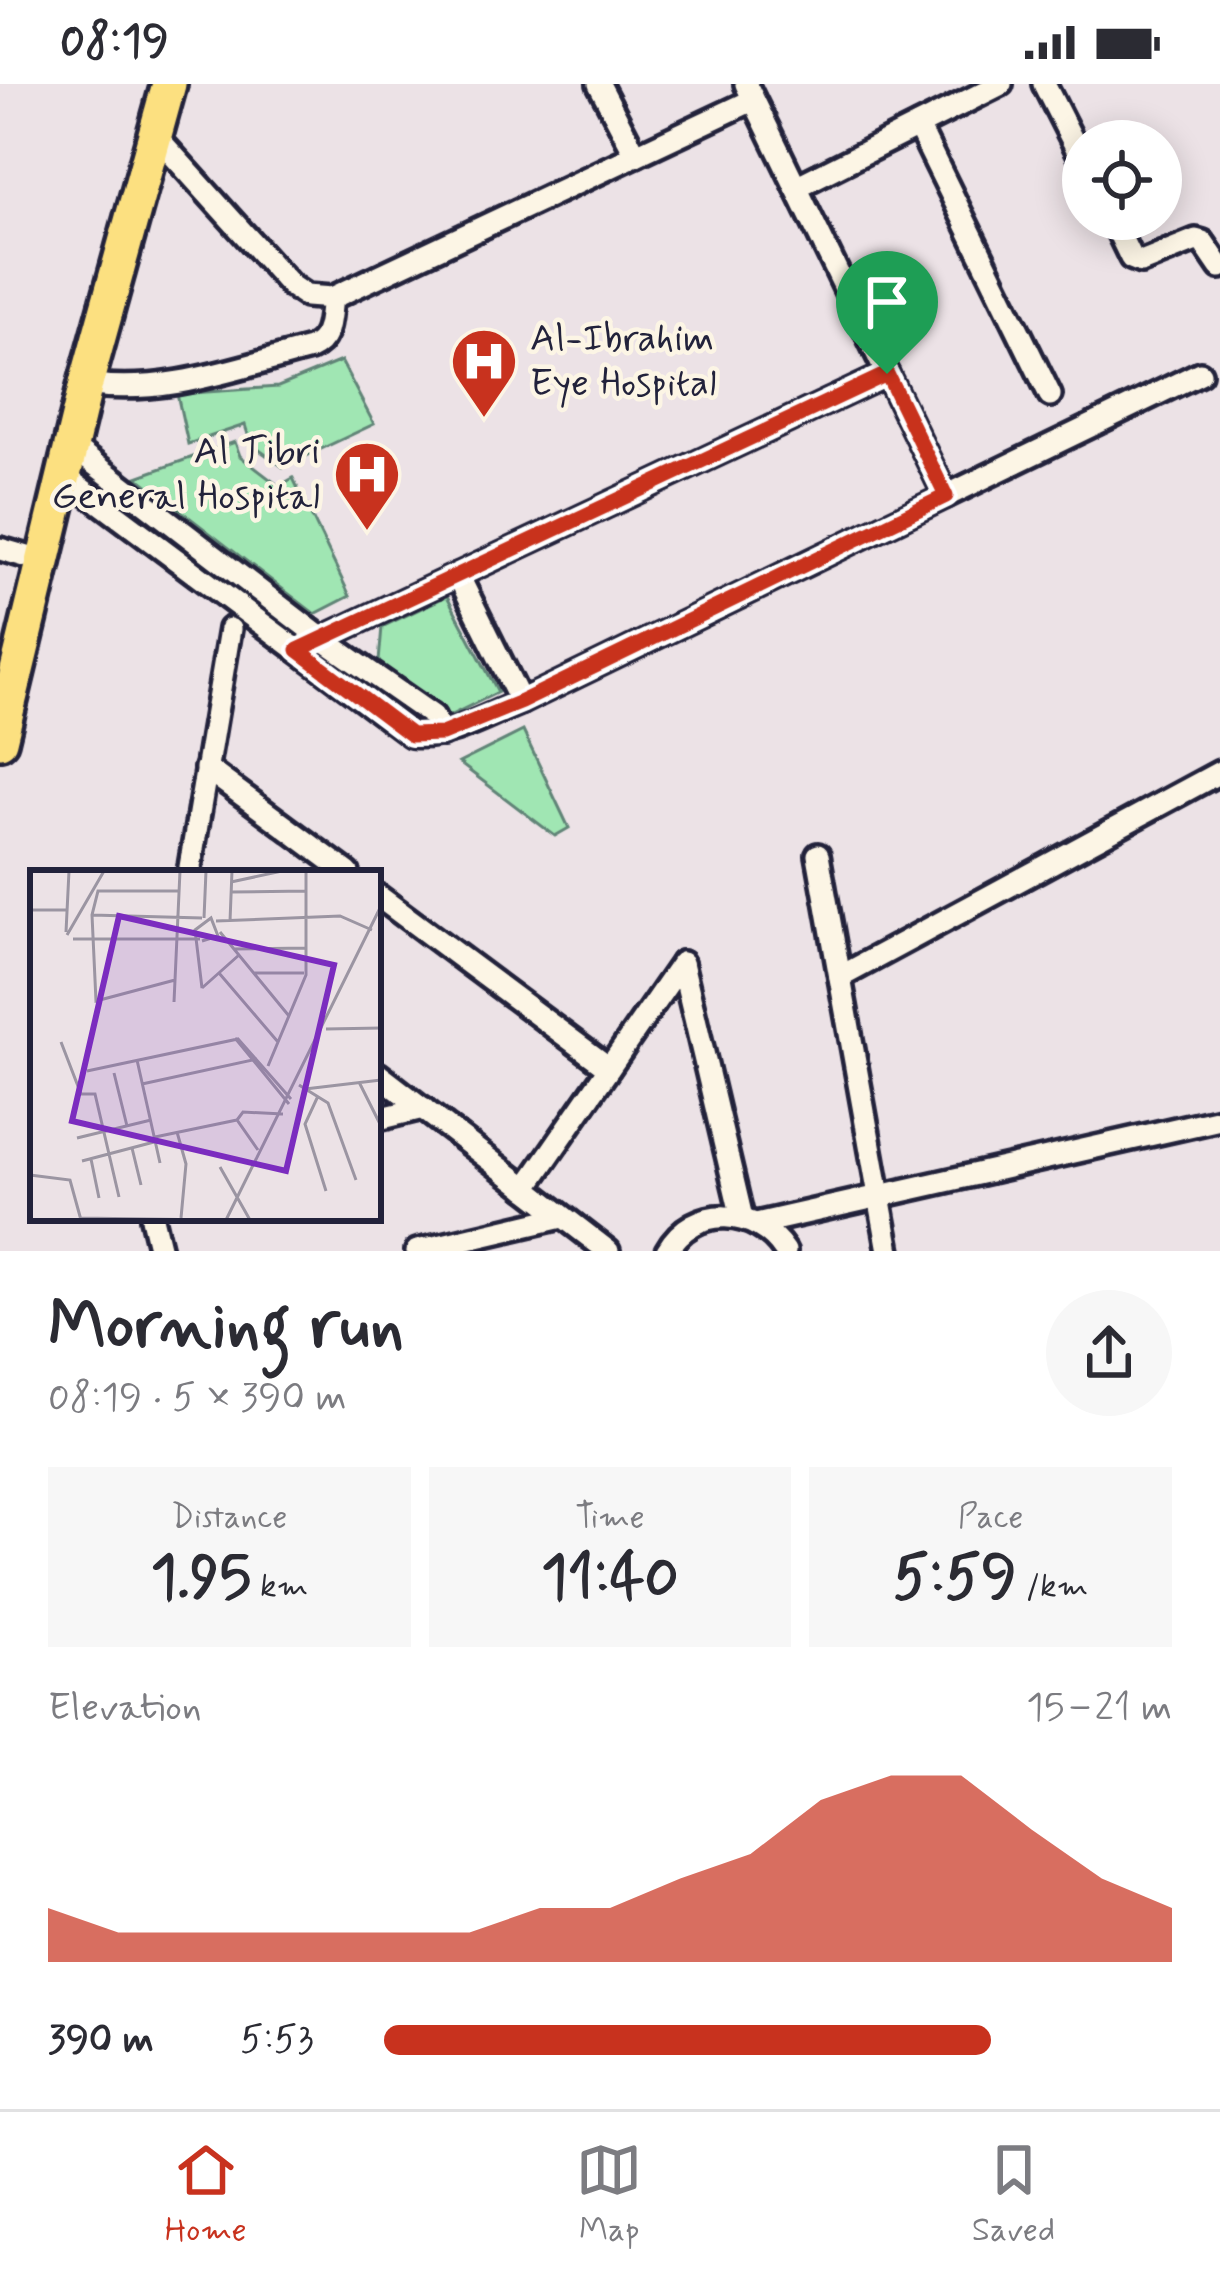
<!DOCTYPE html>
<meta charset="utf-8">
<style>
body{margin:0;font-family:Mynerve,sans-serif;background:#f7f7f7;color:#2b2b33;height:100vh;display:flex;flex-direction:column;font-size:45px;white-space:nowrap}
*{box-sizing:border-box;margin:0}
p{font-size:39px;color:#7c7c81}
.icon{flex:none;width:66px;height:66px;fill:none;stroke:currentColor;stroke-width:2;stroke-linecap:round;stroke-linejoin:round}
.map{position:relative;height:1167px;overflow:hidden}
.sheet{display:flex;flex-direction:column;background:#fff;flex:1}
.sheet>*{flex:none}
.fabs{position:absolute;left:1062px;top:36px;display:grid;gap:24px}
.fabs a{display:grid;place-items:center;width:120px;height:120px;border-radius:50%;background:#fff;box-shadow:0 6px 30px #0003;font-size:60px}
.pin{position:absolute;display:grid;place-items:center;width:102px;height:102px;color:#fff;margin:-123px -51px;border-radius:50% 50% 50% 0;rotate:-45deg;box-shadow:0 0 12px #0007}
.pin .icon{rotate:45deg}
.round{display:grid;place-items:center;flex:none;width:126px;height:126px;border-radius:63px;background:#f7f7f7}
.head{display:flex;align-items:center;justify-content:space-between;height:204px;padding:0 48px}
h1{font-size:66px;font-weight:800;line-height:90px}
.stats{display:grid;grid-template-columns:repeat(3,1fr);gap:18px;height:204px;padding:12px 48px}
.stats div{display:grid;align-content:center;border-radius:0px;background:#f7f7f7;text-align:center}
.stats b{font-size:60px;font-weight:800}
.stats small{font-size:33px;font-weight:400}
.stats p{font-size:33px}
.chart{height:336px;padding:24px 48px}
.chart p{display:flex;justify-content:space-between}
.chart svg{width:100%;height:216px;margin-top:12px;fill:#c8321e;opacity:.7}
ul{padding:0 48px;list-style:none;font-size:39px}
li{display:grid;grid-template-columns:192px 144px 1fr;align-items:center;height:90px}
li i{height:30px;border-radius:15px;background:#c8321e}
.status{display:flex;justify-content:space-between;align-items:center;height:84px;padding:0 60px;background:#fff;direction:ltr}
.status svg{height:33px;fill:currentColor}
.tab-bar{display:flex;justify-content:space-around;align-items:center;height:168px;border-top:3px solid #e1e1e2;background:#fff;font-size:33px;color:#7c7c81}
.tab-bar a{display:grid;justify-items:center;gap:6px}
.tab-bar .current{color:#c8321e}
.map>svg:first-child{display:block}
</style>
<div class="status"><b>08:19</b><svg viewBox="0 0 49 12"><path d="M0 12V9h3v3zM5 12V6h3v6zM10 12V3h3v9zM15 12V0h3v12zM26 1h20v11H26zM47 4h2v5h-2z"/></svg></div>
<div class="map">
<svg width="1220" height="1167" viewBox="0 0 1220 1167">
<rect width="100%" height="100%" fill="#ece2e6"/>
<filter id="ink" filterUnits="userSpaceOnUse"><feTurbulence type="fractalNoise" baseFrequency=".00833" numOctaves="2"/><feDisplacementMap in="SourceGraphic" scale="24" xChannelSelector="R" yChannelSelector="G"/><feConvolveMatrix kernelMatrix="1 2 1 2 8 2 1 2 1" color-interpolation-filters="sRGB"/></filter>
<g filter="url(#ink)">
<g fill="#a0e6b3" stroke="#618477" stroke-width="3">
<polygon points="341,277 374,340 283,383 251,360 245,341 188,360 177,310 278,303"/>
<polygon points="235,358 240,372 279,402 293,394 350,512 315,530 137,393"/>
<polygon points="447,512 498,608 447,633 378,589 382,543"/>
<polygon points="523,647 569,744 555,752 459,679"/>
</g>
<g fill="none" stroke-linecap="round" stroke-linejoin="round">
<defs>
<g id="street">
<polyline points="599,0 636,71"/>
<polyline points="746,0 946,412"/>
<polyline points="1044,0 1083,77"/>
<polyline points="918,42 1050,311"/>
<polyline points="155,51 291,202 306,212 332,214 753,16"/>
<polyline points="796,103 1001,0"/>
<polyline points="1112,135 1131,174 1141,178 1196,156 1203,158 1220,183"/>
<path d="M86,300c78,12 150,-16 224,-35 21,-9 19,-30 22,-51"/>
<polyline points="71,362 321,554 433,632 442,650"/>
<path d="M63,391l348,260c38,4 76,-19 110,-33l679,-329"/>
<polyline points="0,465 42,477"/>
<polyline points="458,491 521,618"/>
<polyline points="298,566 887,290"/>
<polyline points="206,684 348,789"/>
<polyline points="818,771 889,1167"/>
<polyline points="189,789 230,545"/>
<polyline points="378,812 609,984"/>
<polyline points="682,879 742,1134"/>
<polyline points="840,893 1220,688"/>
<polyline points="378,990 608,1167"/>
<polyline points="378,1035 423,1024"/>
<polyline points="526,1104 682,879"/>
<polyline points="152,1134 160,1167"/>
<polyline points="756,1140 1220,1035"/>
<polyline points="417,1167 562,1133"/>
<path d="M667,1167c27,-48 90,-43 118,0"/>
</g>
<polyline id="primary" points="0,657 86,300 169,0"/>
</defs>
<use href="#street" stroke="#22223b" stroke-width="30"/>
<use href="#primary" stroke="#22223b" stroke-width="42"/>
<use href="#street" stroke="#fcf5e5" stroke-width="21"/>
<use href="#primary" stroke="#fce080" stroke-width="33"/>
</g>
</g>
<g fill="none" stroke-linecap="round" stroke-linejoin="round" filter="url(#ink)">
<defs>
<polygon id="route" points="887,290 946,412 521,618 442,650 411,651 298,566"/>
</defs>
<use href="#route" stroke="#fff" stroke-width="24"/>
<use href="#route" stroke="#c8321e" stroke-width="15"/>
</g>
<defs>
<symbol id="hospital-pin" viewBox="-11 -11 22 30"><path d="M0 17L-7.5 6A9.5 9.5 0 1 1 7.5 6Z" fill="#c8321e" stroke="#fcf5e5"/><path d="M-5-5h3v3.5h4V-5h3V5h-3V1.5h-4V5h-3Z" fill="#fff"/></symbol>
</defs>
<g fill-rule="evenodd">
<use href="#hospital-pin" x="446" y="239" width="76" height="104"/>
<use href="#hospital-pin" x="329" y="352" width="76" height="104"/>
</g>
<g text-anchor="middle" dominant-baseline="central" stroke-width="9" stroke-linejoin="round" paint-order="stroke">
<g font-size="39" fill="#22223b" stroke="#fcf5e5" text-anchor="start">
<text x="530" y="255">Al-Ibrahim<tspan x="530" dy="45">Eye Hospital</tspan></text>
<text x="320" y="368" text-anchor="end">Al Tibri<tspan x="320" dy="45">General Hospital</tspan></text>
</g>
</g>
<g transform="translate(30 786)">
<rect width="351" height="351" fill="#ece2e6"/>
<path fill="none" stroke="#9b95a2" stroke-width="3" d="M201,12l51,-11M201,22l75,-1M0,40h37M62,45l110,3M174,48l2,-47M186,51l124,-5 32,14M200,51l2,-50M36,62l3,-61M190,62l69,84M37,65l37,-64M43,69h127M172,71l16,-5 -7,-18 -16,12 7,58M204,79l72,-1M189,103l59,69M224,103h50M145,110l-79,21 -4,-86 6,-24h81M172,118l37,-33M144,132l6,-131M296,159l55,-1M205,168l54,66M31,172l20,52h14l24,103M107,190l23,103M238,196l38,-91v-104M57,201l151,-32 53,60M84,203l13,53M329,212l22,44M112,214l115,-25M269,215l29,18 28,77M275,219l76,-9M288,226l-13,28 21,67M207,250l6,-8 40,2M147,262l9,32 -5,54M125,267l82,-17 21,30M47,268l74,-18M102,278l9,37M61,289l8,39M52,291l72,-19M190,297l30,53M0,305l40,5 11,40M51,348l131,2M196,350l155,-314"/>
<path fill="#7b2cbf" fill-opacity="0.15" stroke="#7b2cbf" stroke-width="6" d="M89,46l215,49 -48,206 -214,-50z"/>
<rect width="351" height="351" fill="none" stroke="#22223b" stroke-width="6"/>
</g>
</svg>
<div class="fabs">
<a><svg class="icon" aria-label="locate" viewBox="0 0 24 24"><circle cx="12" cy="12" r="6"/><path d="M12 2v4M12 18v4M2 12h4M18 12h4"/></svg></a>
</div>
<div class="pin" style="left:887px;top:290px;background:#1e9e55"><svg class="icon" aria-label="arrive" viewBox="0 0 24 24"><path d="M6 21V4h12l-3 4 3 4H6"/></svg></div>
</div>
<section class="sheet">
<div class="head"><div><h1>Morning run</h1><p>08:19 · 5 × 390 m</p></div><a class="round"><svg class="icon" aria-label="share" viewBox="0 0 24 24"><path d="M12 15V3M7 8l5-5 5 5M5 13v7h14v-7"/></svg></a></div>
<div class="stats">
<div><p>Distance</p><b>1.95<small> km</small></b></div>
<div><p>Time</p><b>11:40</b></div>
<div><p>Pace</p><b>5:59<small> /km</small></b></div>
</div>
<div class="chart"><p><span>Elevation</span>15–21 m</p>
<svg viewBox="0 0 160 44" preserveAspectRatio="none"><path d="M0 44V33L10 38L20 38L30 38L40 38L50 38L60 38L70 33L80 33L90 27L100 22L110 11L120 6L130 6L140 17L150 27L160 33V44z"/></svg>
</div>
<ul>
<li><b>390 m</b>5:53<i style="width:77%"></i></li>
</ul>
</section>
<nav class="tab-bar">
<a class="current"><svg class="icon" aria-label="home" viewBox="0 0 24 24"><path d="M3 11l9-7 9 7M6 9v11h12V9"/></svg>Home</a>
<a><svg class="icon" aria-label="map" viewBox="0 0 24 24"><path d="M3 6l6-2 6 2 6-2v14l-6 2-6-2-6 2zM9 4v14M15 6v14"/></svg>Map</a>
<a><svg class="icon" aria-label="saved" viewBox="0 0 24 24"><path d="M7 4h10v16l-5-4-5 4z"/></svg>Saved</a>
</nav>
